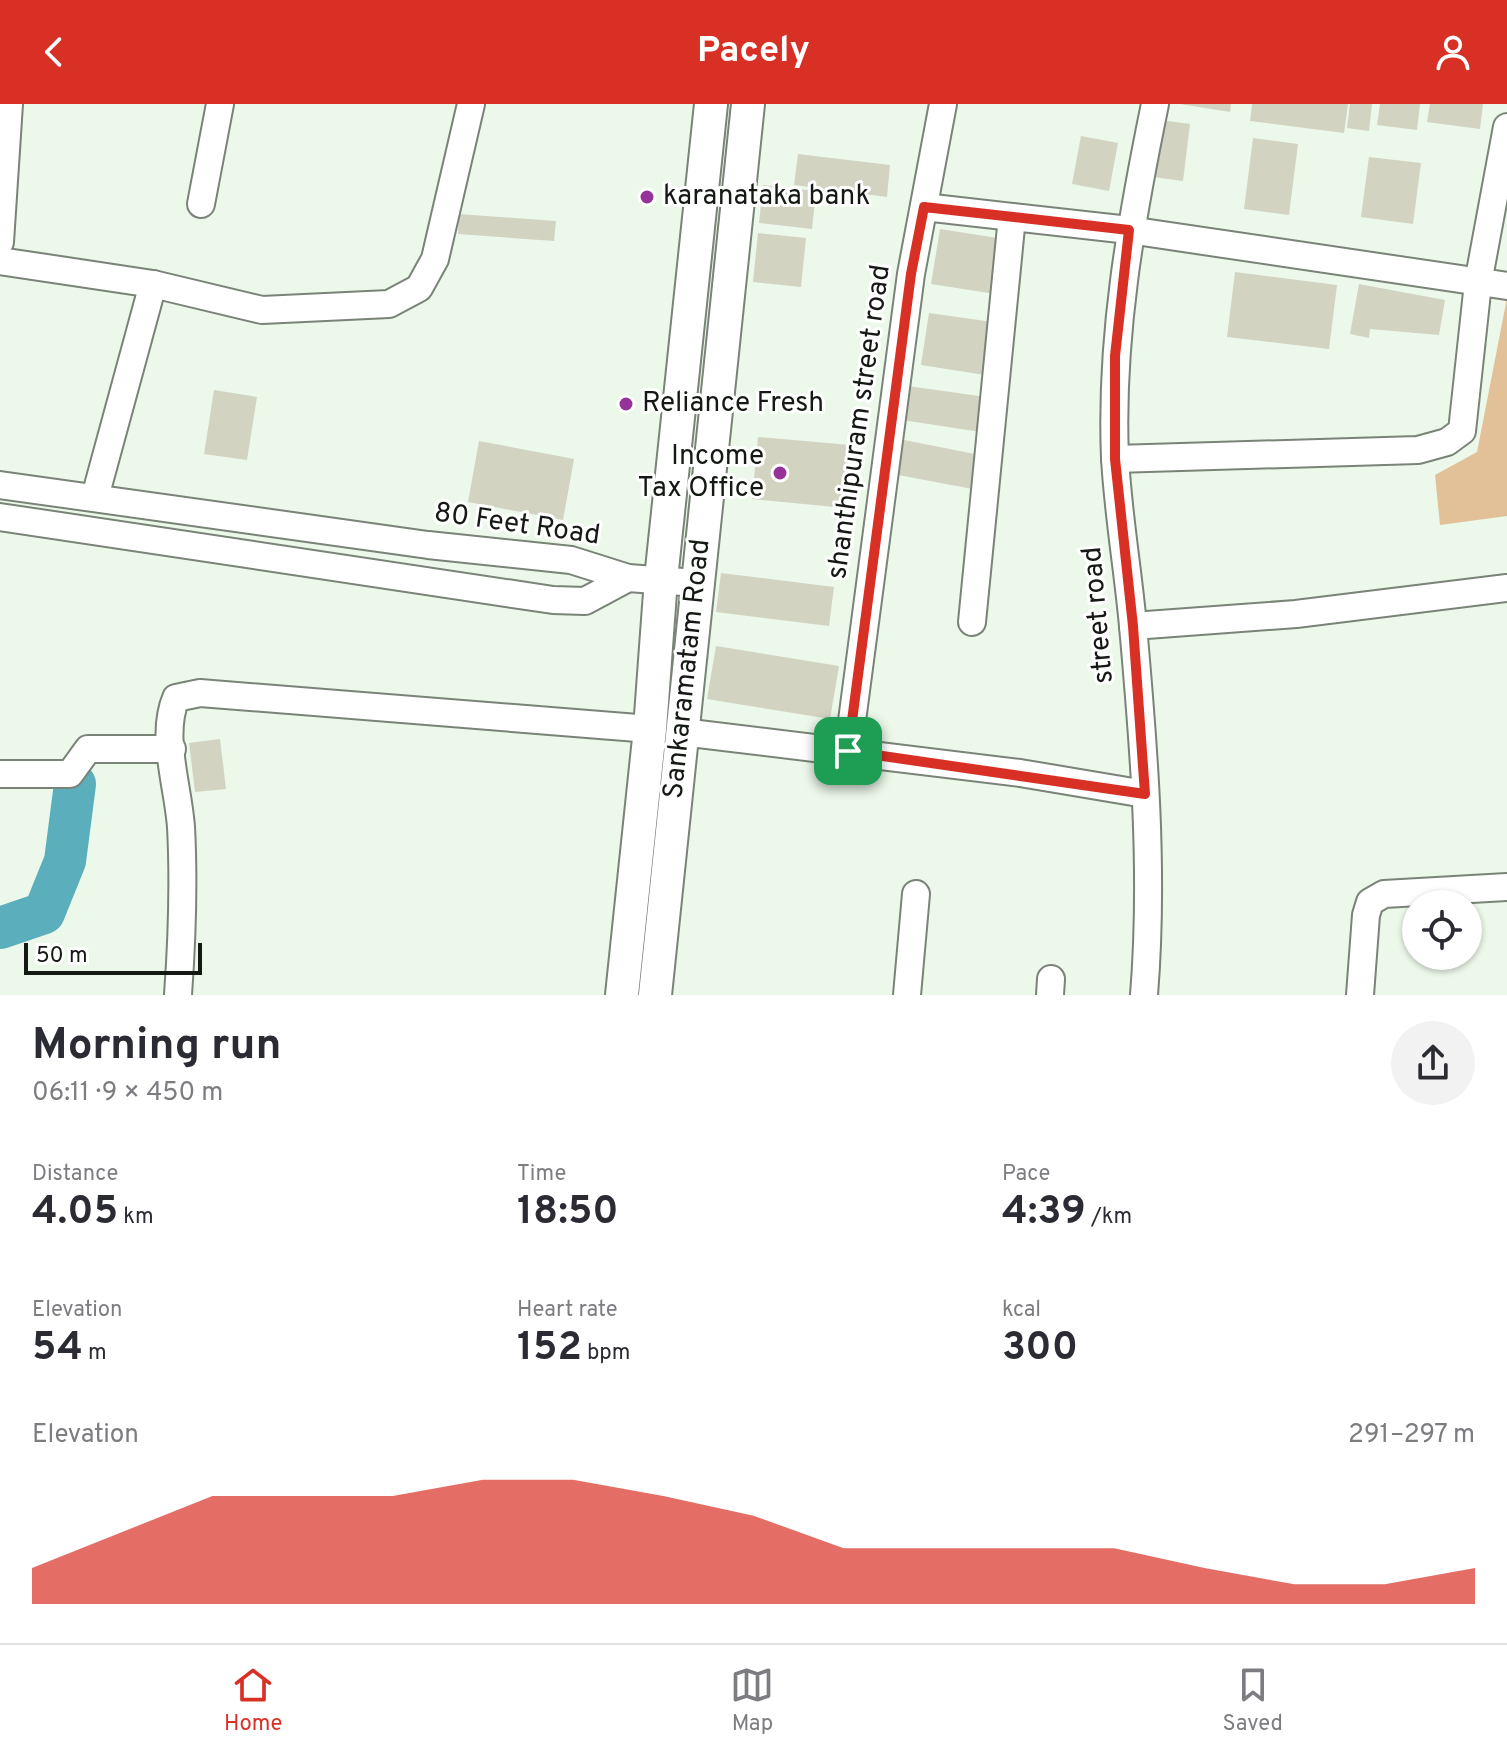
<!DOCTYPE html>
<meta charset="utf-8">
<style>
body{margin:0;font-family:Overpass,sans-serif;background:#f2f2f3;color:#2b2b33;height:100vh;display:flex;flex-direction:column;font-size:30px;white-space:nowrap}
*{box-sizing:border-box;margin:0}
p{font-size:26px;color:#7c7c81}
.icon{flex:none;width:44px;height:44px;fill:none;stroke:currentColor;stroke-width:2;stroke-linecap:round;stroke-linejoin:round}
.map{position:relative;height:891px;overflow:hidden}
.drawer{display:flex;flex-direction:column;background:#fff;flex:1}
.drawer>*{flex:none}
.fabs{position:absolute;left:1402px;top:786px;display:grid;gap:16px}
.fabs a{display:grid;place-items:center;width:80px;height:80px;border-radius:50%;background:#fff;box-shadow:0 2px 6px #0004;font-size:40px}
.scale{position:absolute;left:24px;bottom:20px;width:178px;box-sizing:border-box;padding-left:8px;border:4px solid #151914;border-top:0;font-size:22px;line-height:28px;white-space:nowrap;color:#151914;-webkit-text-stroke:6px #fff;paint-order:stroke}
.pin{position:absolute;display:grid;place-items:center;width:68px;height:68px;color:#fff;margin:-34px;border-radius:16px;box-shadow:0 4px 12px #0006}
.round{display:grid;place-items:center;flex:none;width:84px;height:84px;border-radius:42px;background:#f2f2f3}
.summary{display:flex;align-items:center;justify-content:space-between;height:136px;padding:0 32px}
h1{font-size:44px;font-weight:700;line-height:60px}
.metrics{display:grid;grid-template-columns:repeat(3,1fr);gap:12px;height:136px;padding:8px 32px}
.metrics div{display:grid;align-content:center}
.metrics b{font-size:40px;font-weight:700}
.metrics small{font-size:22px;font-weight:400}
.metrics p{font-size:22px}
.chart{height:224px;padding:16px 32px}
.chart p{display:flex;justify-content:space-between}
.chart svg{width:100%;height:144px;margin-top:8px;fill:#d93025;opacity:.7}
header{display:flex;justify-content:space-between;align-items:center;height:104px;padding:0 32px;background:#d93025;color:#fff;font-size:36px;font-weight:700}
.tab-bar{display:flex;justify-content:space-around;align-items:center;height:112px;border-top:2px solid #e1e1e2;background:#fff;font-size:22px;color:#7c7c81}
.tab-bar a{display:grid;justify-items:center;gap:4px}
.tab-bar .selected{color:#d93025}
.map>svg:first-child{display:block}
</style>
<header><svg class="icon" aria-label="back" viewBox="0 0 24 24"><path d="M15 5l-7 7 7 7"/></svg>Pacely<svg class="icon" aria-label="person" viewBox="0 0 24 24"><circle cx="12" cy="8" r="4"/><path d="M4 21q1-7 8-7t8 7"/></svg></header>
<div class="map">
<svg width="1507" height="891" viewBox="0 0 1507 891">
<rect width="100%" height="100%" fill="#ecf8ea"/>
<polygon fill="#e2c098" points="1507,194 1507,412 1440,421 1435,371 1477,348"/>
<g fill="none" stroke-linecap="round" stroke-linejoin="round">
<polyline stroke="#5bafbd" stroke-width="42" points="0,824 44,809 65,757 75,680"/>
</g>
<g fill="#d3d3c2">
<polygon points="1180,0 1231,0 1230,8"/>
<polygon points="1252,0 1348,0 1344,29 1250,17"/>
<polygon points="1350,0 1372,0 1369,27 1347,24"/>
<polygon points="1380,0 1420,0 1417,26 1377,21"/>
<polygon points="1430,0 1483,0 1480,25 1427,18"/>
<polygon points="1160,16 1190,20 1183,77 1153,73"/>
<polygon points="1081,32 1118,39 1109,87 1072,80"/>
<polygon points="1253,34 1298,40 1289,111 1244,105"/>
<polygon points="798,50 890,61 887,93 794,81"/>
<polygon points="1369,53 1421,59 1413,120 1361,113"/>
<polygon points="763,81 816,87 812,125 759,119"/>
<polygon points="459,110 556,117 554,137 458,130"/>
<polygon points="940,125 1004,135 995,190 931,180"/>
<polygon points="758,129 806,134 801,183 753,178"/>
<polygon points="1235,168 1337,181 1329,245 1227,233"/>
<polygon points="1359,180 1445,196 1439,231 1370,225 1369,234 1350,230"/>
<polygon points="929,209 993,218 985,271 921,261"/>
<polygon points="908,282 986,293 981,328 902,316"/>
<polygon points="214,286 257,293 247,356 204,350"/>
<polygon points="758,333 850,341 845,404 752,395"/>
<polygon points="904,336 985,352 978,386 898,371"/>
<polygon points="479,337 574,355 563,416 468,398"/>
<polygon points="721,469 834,483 829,522 716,508"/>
<polygon points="716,542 839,562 830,615 707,595"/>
<polygon points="220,635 226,685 195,688 189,639"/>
</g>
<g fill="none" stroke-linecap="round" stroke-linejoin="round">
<defs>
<g id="minor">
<polyline points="201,100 220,0"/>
<polyline points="924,103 1129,126 1507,182"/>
<polyline points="0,138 9,0"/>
<polyline points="0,157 153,180 262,206 389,200 419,184 435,155 471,0"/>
<polyline points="1115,355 1418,346 1447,338 1462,327 1478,179 1507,23"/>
<polyline points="0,381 428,441 571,456 628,474 697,479"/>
<polyline points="95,393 153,180"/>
<polyline points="0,413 553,496 585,497 628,474"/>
<polyline points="972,518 1012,113"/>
<polyline points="1133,522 1296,510 1507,484"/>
<polyline points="682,628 1020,669 1145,690"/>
<polyline points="848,647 911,170 943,0"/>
<polyline points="0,670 70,670 88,645 172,645"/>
<path d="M178,891c4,-56 6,-112 3,-168 -3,-42 -21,-91 -5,-129l24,-5 450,36"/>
<polyline points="907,891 916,790"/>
<polyline points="1050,891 1051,875"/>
<path d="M1144,891c10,-123 0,-246 -11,-369 -5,-56 -15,-112 -18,-168 -5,-120 16,-237 40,-354"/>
<polyline points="1360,891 1366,811 1370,798 1384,790 1507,783"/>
</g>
<g id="major">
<polyline points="622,891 650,625 661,475 711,0"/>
<polyline points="655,891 748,0"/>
</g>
</defs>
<use href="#minor" stroke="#798377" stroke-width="30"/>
<use href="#major" stroke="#798377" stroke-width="36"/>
<use href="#minor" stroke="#fff" stroke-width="26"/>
<use href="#major" stroke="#fff" stroke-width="32"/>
</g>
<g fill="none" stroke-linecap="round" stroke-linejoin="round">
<defs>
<polygon id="route" points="924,103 1129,126 1115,252 1115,355 1133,522 1145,690 848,647 911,170"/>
</defs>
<use href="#route" stroke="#fff" stroke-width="16"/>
<use href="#route" stroke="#d93025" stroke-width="10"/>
</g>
<g fill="#963399" stroke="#fff" stroke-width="3">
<circle cx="647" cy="93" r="8"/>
<circle cx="626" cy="300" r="8"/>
<circle cx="780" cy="369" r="8"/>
</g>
<g text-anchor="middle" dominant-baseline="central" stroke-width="6" stroke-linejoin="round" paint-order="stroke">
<g font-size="28" fill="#151914" stroke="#fff" text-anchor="start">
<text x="663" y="93">karanataka bank</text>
<text x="642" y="300">Reliance Fresh</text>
<text x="764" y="353" text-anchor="end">Income<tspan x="764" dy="32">Tax Office</tspan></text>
</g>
<g font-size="28" fill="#151914" stroke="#fff">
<text transform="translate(860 318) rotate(-82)">shanthipuram street road</text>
<text transform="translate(517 421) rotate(8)">80 Feet Road</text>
<text transform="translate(1099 511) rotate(-95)">street road</text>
<text transform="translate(688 565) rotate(-84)">Sankaramatam Road</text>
</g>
</g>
</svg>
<div class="fabs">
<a><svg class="icon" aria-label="locate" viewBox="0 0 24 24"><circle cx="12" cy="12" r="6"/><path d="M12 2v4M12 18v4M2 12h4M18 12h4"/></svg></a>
</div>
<div class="scale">50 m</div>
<div class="pin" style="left:848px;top:647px;background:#1e9e55"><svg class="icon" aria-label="arrive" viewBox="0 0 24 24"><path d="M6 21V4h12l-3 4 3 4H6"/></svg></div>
</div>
<section class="drawer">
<div class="summary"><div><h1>Morning run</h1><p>06:11 · 9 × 450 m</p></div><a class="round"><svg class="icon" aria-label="share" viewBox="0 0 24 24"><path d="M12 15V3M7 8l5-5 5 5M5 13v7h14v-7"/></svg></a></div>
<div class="metrics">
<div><p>Distance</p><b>4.05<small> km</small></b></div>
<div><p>Time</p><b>18:50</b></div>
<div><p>Pace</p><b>4:39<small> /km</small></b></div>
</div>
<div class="metrics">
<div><p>Elevation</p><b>54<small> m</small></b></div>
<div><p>Heart rate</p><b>152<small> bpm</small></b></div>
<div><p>kcal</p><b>300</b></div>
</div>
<div class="chart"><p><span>Elevation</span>291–297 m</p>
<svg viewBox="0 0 160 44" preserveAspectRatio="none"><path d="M0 44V33L10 22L20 11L30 11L40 11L50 6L60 6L70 11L80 17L90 27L100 27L110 27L120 27L130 33L140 38L150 38L160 33V44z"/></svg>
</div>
</section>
<nav class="tab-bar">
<a class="selected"><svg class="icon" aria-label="home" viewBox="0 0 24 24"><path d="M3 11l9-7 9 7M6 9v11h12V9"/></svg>Home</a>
<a><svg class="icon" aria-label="map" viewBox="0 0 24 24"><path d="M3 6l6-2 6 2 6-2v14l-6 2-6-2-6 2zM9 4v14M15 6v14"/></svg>Map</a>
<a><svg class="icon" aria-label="saved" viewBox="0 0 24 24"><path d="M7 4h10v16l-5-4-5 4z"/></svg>Saved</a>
</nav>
